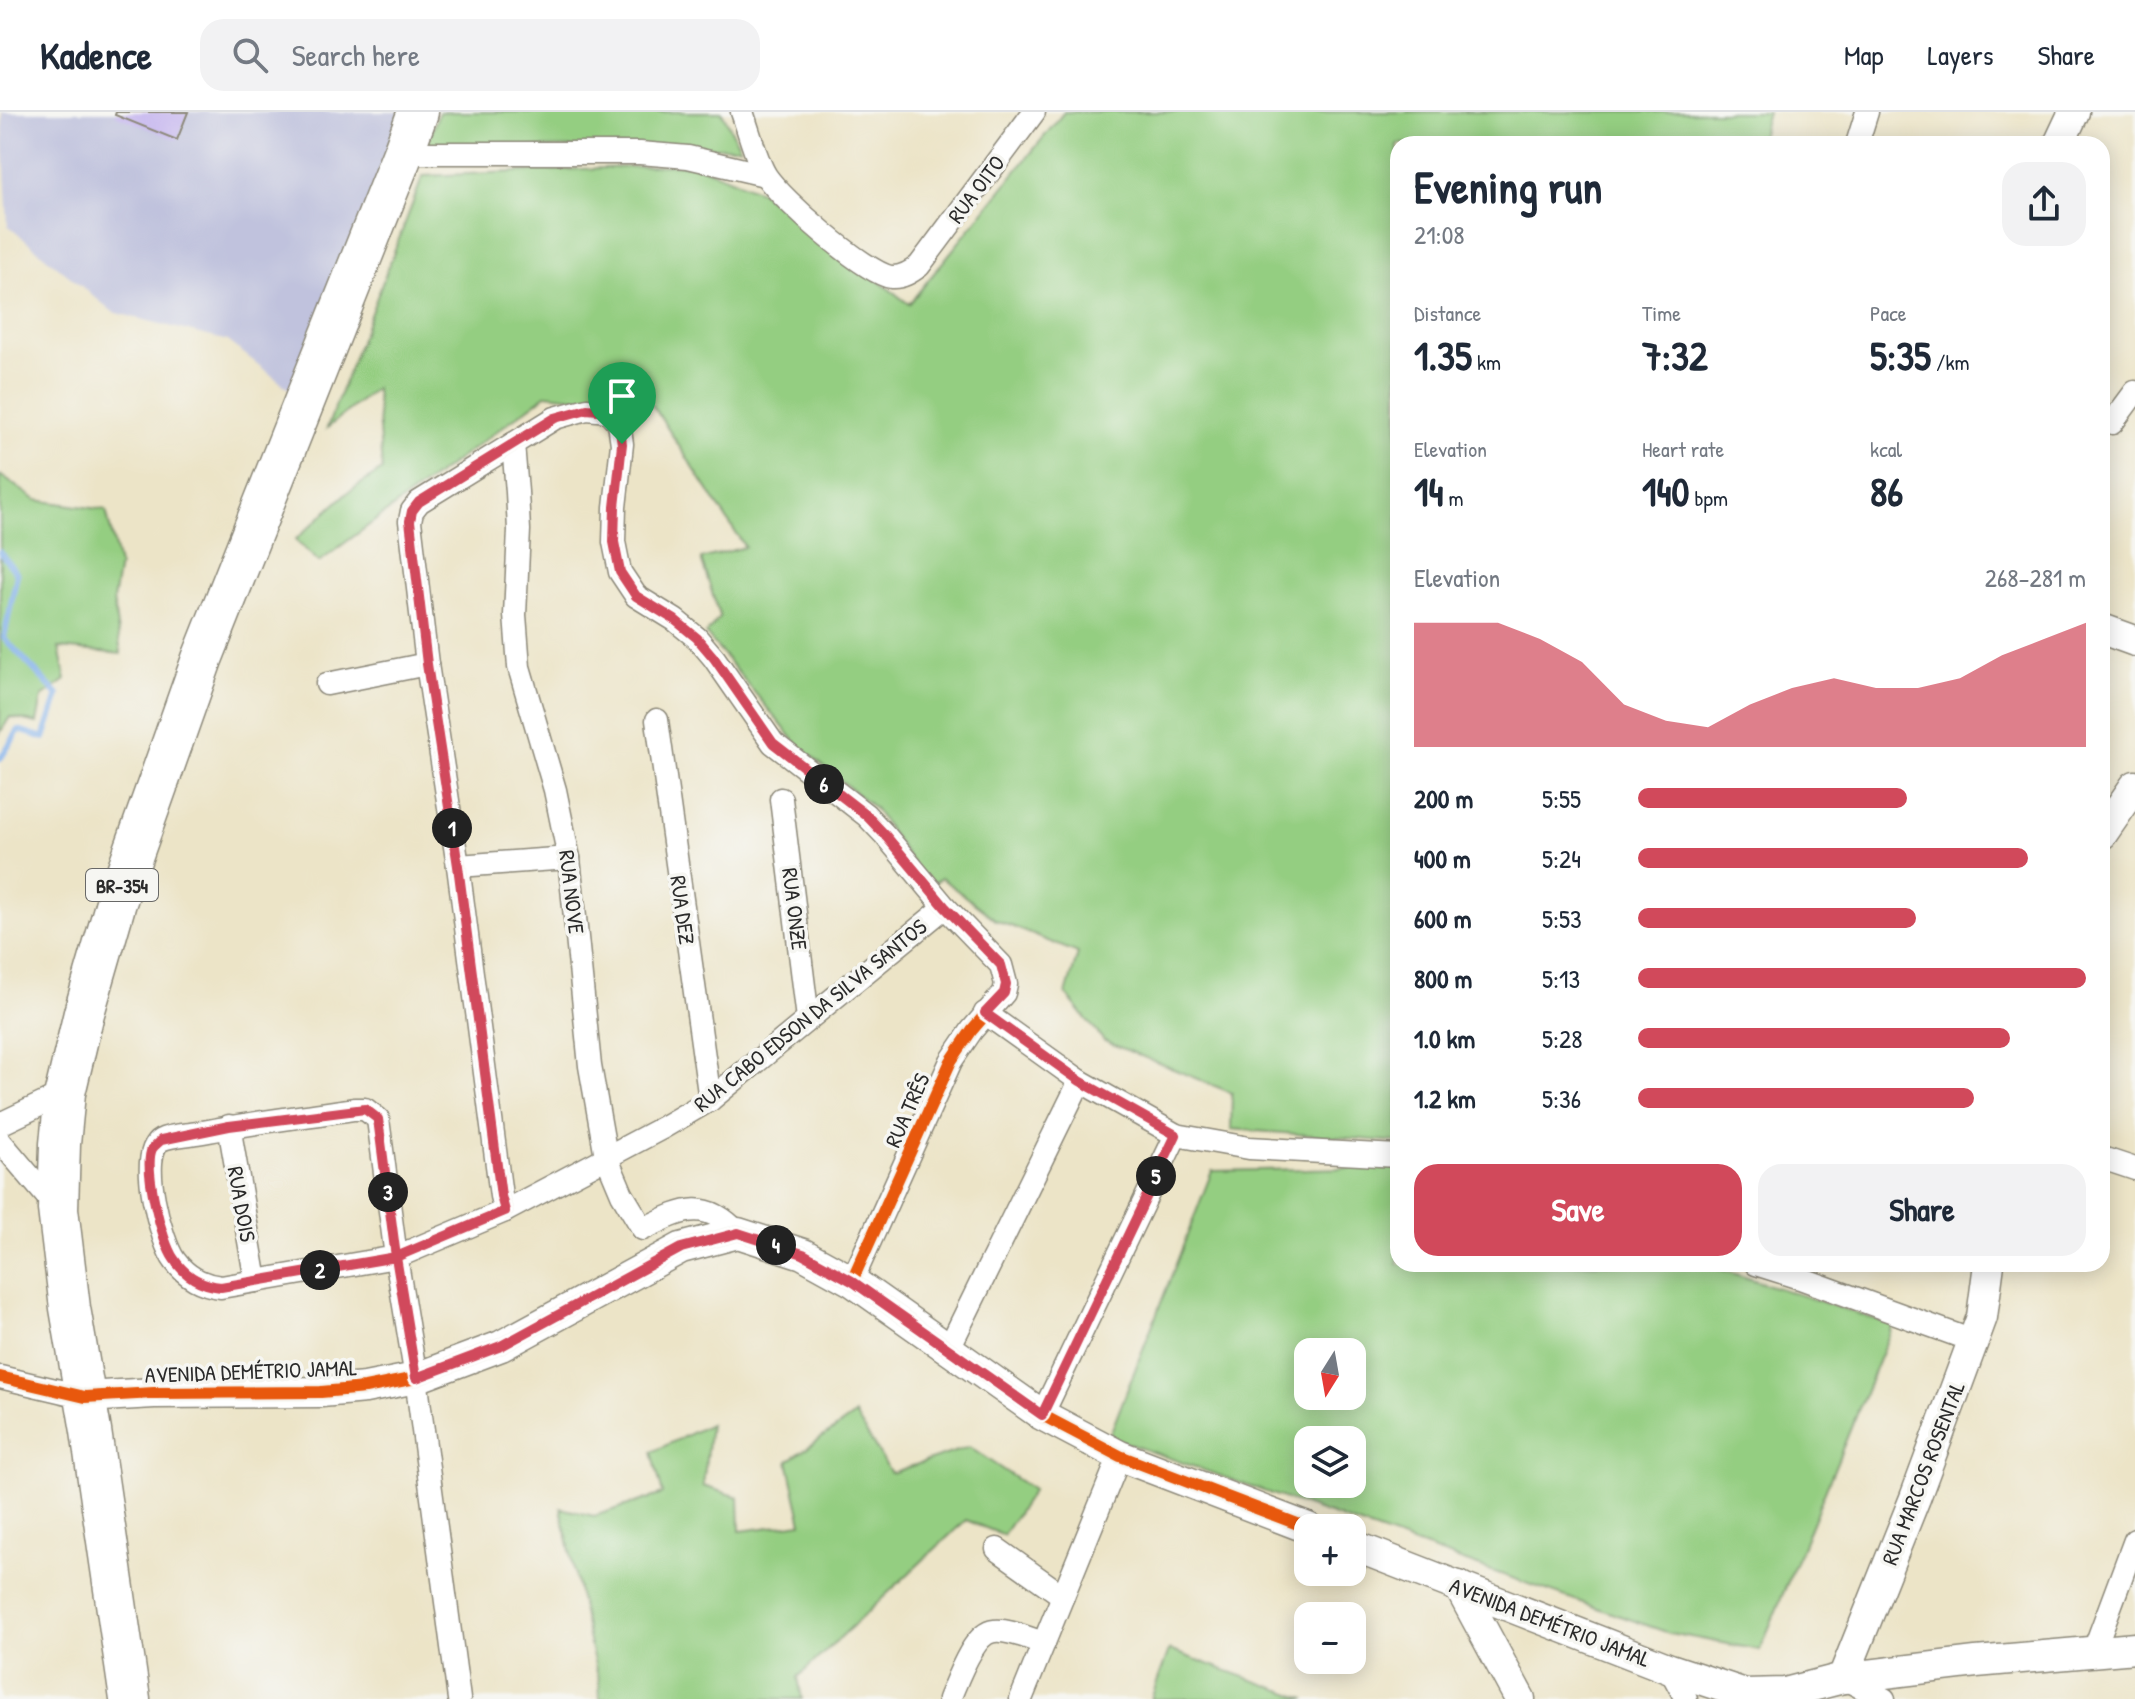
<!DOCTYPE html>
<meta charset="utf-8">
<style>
body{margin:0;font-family:"Patrick Hand",sans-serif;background:#f2f2f3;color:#1f2937;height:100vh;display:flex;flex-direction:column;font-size:30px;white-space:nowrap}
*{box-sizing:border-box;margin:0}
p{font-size:26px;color:#747a83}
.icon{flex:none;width:44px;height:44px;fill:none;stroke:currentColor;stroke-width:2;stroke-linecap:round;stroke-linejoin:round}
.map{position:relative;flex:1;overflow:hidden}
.side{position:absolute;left:1390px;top:24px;width:720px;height:1136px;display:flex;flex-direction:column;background:#fff;border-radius:24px;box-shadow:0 4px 20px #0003}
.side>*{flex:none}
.needle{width:52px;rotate:191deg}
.tools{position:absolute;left:1294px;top:1226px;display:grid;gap:16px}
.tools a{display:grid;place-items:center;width:72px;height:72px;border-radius:16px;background:#fff;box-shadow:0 4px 20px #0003;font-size:40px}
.pin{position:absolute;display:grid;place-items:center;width:68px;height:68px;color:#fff;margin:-82px -34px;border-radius:50% 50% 50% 0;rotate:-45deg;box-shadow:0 0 8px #0007}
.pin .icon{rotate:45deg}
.km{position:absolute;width:40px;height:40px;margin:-20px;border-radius:50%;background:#222;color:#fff;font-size:22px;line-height:40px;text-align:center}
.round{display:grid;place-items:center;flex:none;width:84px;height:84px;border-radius:24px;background:#f2f2f3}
.headline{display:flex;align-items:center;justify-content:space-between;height:136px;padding:0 24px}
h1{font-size:44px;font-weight:700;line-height:60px}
.stats{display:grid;grid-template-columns:repeat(3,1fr);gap:12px;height:136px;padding:8px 24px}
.stats div{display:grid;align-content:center}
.stats b{font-size:40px;font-weight:700}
.stats small{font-size:22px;font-weight:400}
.stats p{font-size:22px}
.chart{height:224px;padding:16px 24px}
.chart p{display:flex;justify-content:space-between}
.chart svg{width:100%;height:144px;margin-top:8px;fill:#d1495b;opacity:.7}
.cta{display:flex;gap:16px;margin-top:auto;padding:16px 24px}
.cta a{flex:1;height:92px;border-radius:24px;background:#d1495b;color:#fff;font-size:32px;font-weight:700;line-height:92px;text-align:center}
.cta a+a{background:#f2f2f3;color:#1f2937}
ul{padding:0 24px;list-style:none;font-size:26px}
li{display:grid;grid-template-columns:128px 96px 1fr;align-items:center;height:60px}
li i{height:20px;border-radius:10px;background:#d1495b}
header{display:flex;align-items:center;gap:48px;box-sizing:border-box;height:112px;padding:0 40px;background:#fff;border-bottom:2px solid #e0e1e3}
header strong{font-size:38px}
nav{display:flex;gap:44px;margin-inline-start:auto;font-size:28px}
.search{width:560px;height:72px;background:#f2f2f3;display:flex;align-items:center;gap:20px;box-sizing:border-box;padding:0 28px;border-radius:24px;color:#747a83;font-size:30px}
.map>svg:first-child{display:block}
</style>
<header>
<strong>Kadence</strong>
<div class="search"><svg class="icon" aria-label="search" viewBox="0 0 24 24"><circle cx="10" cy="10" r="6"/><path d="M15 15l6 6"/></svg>Search here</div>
<nav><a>Map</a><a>Layers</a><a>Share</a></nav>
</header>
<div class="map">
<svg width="2135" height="1587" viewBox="0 0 2135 1587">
<rect width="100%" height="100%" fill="#f6f6f2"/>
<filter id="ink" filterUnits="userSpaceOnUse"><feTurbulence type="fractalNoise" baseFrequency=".0125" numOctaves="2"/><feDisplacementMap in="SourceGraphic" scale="16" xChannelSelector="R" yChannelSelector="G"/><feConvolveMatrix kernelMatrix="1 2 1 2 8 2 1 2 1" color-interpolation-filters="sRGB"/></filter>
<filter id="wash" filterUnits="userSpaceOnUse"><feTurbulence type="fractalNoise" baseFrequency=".006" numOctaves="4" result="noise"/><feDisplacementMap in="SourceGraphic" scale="32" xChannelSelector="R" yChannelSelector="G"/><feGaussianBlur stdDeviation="1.8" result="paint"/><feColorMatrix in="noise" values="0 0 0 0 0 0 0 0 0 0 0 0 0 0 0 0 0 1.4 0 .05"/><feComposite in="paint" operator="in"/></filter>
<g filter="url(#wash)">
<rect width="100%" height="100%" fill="#ece4c7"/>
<polygon fill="#c0c2dd" points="2,0 401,0 298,284 228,229 113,200 8,114"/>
<g fill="#94ce81" stroke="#607c56" stroke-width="2" fill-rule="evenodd">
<polygon points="439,0 722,0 740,35 426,36"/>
<polygon points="1064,0 1768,0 1759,32 1398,32 1398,1030 1231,1017 1232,981 1104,929 1066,882 1078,841 996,808 941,766 929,775 874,696 798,633 706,522 720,505 701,447 745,435 653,294 547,282 319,450 295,428 347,381 382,358 376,276 327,316 423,64 694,52 760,79 909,192"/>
<polygon points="0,363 36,388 106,398 119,453 113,488 121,542 59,536 66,568 42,585 37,611 10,605 0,621"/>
<path d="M1398,1055v97h306l189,61 -133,325 -91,-17 -560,-196 103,-266zM1308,1240h44v44h-44zM1308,1328h44v44h-44z"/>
<polygon points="855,1303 891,1361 969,1335 1033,1378 1003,1423 966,1408 798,1565 802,1587 600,1587 599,1568 590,1534 561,1396 594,1404 663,1382 652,1340 710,1312 703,1374 739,1385 740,1419 802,1411 788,1349"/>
<polygon points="1169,1538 1306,1587 1151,1587"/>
</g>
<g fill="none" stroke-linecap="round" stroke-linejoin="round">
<polyline stroke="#7fafea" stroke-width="6" points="0,440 17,462 4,526 58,583 44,626 19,618 0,647"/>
</g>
<g id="blocks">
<polygon fill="#c4b4ef" points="116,0 188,0 177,28 115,3"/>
</g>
</g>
<g filter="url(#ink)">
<use href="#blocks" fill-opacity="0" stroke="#8c8879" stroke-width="2"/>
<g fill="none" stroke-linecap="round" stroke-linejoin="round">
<defs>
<g id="street">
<path d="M742,0c6,16 15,51 24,64 16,24 99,97 125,101 11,1 20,-5 28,-11l115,-154"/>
<polyline points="1857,32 1867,0"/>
<polyline points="403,41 640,41 688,45 765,63"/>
<polyline points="2112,311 2135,280"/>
<path d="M513,332l4,48 2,38 -4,85 4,52 36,123 14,68 21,208 16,90 16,38 21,35c38,-18 61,-33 95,4"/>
<polyline points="327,572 427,552"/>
<polyline points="657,608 710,988"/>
<polyline points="781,687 808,907"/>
<polyline points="458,754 569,746"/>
<polyline points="985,901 1080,969 1176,1023 1249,1036 1398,1044"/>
<polyline points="0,1012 65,981"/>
<polyline points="229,1014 256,1169"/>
<polyline points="0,1029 56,1095"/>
<polyline points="2102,1046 2135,1057"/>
<polyline points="505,1099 501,1084 458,754 427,552 410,409 412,399 419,390 555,306 587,297 608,299 619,311 622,332 615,395 614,430 620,460 636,484 675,508 697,526 714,546 773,631 866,703 885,723 945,795 1001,853 1006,872 1004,881 972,918 951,949 852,1169"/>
<polyline points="1756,1152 1800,1166 1973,1229"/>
<polyline points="948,1238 1080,969"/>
<polyline points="0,1265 85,1285"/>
<polyline points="1042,1303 1176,1023"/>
<polyline points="997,1437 1063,1484"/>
<polyline points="2094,1538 2135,1428"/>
<polyline points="1670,1557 1686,1587"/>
<polyline points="1843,1566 1884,1587"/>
<path d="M459,1587l-43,-321 -20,-121 -18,-138 -13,-10h-11c-52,8 -105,14 -157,24 -11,2 -27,2 -36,7 -24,13 0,103 14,121 11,15 27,24 46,26l175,-30 109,-46 157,-83 48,-28 235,-193"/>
<path d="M949,1587c8,-18 24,-66 45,-68 15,-2 35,8 50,12"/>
<polyline points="1021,1587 1120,1344"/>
</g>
<g id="secondary">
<polyline points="2059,32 2074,0"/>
<polyline points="2102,517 2135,529"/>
<polyline points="2102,722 2135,674"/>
<polyline points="85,1285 154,1281 321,1280 365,1276 416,1266 501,1234 681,1136 738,1121 803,1142 852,1169 1042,1303 1120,1344 1308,1416"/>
<polyline points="1352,1433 1670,1557 1745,1582 1785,1581 1843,1566 1976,1550 2135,1536"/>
<polyline points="1459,1474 1520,1587"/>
<polyline points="1843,1566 1915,1386 1982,1205 1989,1152"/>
</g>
<polyline id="highway" points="130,1587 91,1319 70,1196 58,1097 60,1032 65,981 84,901 116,790 202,547 403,41 418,0"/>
</defs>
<use href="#street" stroke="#8c8879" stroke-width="25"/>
<use href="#secondary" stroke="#8c8879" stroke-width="33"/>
<use href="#highway" stroke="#8c8879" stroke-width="43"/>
<use href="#street" stroke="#fff" stroke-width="22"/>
<use href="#secondary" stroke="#fff" stroke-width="30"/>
<use href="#highway" stroke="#fff" stroke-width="40"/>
<defs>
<g id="cycleway">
<polyline points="505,1099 501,1084 458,754 427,552 410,409 412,399 419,390 555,306 587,297 608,299 619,311 622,332 615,395 614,430 620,460 636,484 675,508 697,526 714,546 773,631 866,703 885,723 945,795 1001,853 1006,872 1004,881 972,918 951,949 852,1169"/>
<polyline points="0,1265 85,1285 154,1281 321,1280 365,1276 416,1266 501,1234 681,1136 738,1121 803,1142 852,1169 1042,1303 1120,1344 1308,1416"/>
</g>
</defs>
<use href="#cycleway" stroke="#f6f6f2" stroke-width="17"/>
<use href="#cycleway" stroke="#e8590c" stroke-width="12"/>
</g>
</g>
<g fill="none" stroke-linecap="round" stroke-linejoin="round" filter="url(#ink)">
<defs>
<path id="route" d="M622,332l-3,-21 -11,-12 -21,-2 -32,9 -136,84 -7,9 -2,10 17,143 31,202 43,330 4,15 -109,46 -175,30c-20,-2 -36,-11 -47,-28 -12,-16 -31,-92 -22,-110 1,-2 7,-7 9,-9l68,-14 136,-17 13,10 18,138 20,121 85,-32 180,-98 57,-15 65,21 49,27 190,134 134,-280 -96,-54 -95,-68 19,-20 2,-9 -5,-19 -56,-58 -60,-72 -19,-20 -93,-72 -59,-85 -17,-20 -22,-18 -39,-24 -16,-24 -6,-30 1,-35 7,-63"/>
</defs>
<use href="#route" stroke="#fff" stroke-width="16"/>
<use href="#route" stroke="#d1495b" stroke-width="10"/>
</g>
<g text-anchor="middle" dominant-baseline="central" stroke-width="7" stroke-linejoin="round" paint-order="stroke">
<rect fill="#f6f6f2" stroke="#686867" stroke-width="2" x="86" y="757" width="72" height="32" rx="6"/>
<g font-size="20" font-weight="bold" fill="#2b2b2b">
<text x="122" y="773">BR-354</text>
</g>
<g font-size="22" fill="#2b2b2b" stroke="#f6f6f2">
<text transform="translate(976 77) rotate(-53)">RUA OITO</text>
<text transform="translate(572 780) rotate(83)">RUA NOVE</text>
<text transform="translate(795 797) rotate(83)">RUA ONZE</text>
<text transform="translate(683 798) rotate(82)">RUA DEZ</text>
<text transform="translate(810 903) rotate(-39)">RUA CABO EDSON DA SILVA SANTOS</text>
<text transform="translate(907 998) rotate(-66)">RUA TRÊS</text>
<text transform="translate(242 1092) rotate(80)">RUA DOIS</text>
<text transform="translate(251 1259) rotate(-2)">AVENIDA DEMÉTRIO JAMAL</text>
<text transform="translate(1923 1361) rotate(-69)">RUA MARCOS ROSENTAL</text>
<text transform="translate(1550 1510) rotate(21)">AVENIDA DEMÉTRIO JAMAL</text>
</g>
</g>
</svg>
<div class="tools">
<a><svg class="needle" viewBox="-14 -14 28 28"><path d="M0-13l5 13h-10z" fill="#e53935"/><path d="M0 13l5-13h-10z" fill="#747a83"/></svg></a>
<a><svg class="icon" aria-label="layers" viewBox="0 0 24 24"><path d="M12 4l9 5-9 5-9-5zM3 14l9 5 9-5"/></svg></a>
<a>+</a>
<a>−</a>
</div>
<div class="pin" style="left:622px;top:332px;background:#1e9e55"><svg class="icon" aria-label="arrive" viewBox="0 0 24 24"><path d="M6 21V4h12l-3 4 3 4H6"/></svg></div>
<b class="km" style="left:452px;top:716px">1</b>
<b class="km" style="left:320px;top:1158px">2</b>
<b class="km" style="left:388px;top:1080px">3</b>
<b class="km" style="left:776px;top:1133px">4</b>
<b class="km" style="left:1156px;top:1064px">5</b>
<b class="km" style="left:824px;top:672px">6</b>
<section class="side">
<div class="headline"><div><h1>Evening run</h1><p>21:08</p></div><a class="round"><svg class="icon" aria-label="share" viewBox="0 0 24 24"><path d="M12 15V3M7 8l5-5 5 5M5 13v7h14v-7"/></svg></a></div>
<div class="stats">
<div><p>Distance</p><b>1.35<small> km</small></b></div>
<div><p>Time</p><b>7:32</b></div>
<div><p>Pace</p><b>5:35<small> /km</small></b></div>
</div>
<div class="stats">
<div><p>Elevation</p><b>14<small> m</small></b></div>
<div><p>Heart rate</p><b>140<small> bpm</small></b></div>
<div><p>kcal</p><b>86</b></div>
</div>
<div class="chart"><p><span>Elevation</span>268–281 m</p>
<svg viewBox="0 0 160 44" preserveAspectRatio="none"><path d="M0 44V6L10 6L20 6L30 11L40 18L50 31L60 36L70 38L80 31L90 26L100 23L110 26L120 26L130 23L140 16L150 11L160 6V44z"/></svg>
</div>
<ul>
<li><b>200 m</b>5:55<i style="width:60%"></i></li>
<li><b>400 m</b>5:24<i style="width:87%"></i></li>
<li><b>600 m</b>5:53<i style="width:62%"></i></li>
<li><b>800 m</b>5:13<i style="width:100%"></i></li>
<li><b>1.0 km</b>5:28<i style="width:83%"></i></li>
<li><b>1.2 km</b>5:36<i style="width:75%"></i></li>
</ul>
<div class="cta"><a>Save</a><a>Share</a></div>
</section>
</div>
